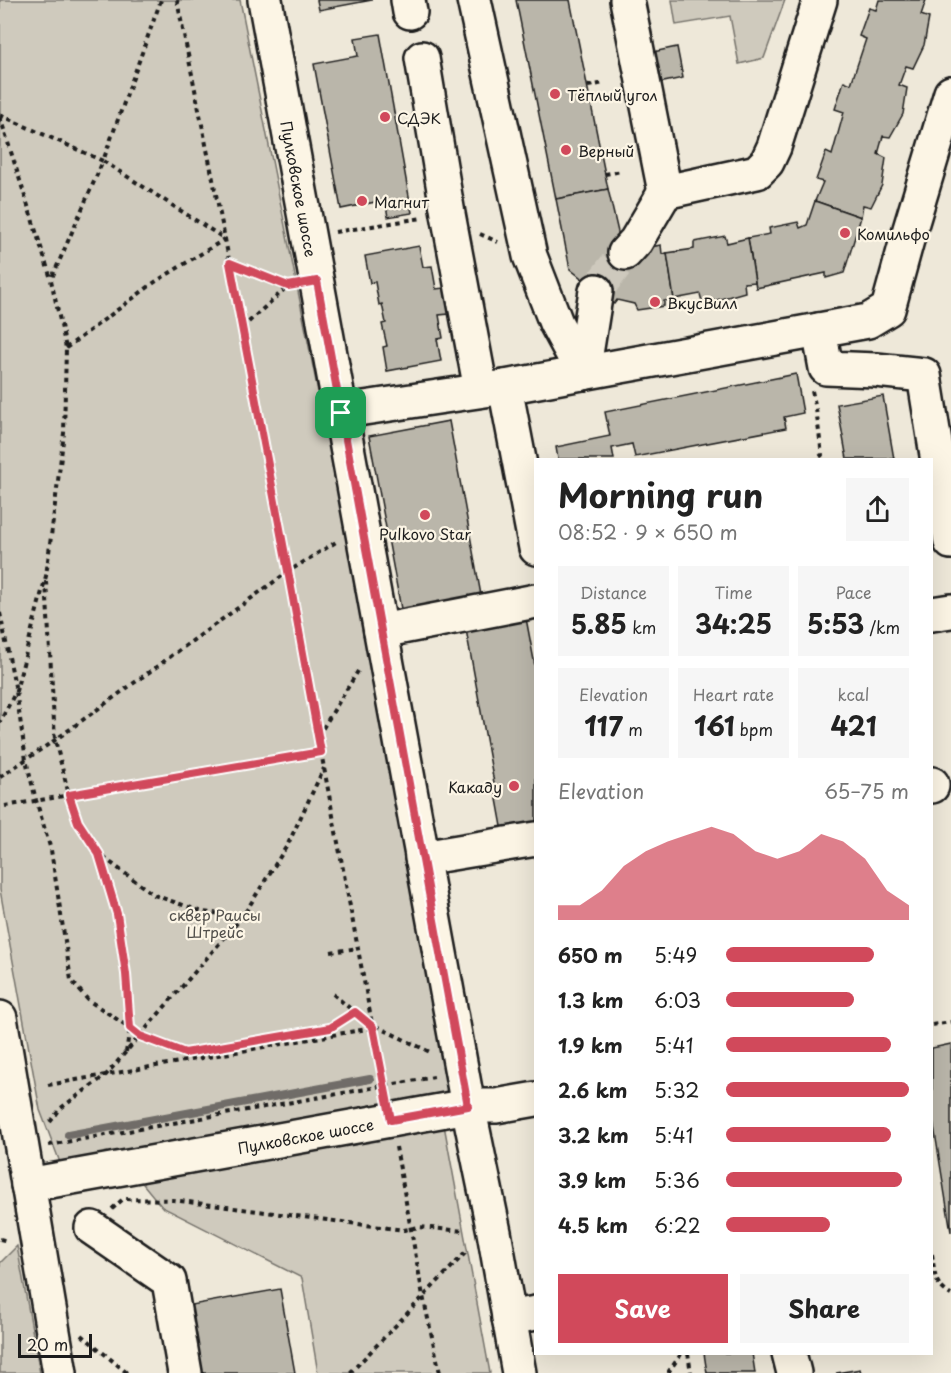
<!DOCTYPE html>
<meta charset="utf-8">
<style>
body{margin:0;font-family:"Playpen Sans",sans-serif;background:#f6f6f6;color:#222;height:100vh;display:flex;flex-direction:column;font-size:22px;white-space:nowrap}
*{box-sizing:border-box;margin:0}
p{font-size:20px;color:#767676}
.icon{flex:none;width:33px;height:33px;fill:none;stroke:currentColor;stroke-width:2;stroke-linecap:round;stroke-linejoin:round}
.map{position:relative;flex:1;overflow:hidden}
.sheet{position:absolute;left:534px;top:458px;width:399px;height:897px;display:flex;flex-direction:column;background:#fff;border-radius:0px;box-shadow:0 6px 24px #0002}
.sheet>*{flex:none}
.scale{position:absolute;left:18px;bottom:15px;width:74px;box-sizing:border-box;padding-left:6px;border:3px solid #1c1c1c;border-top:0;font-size:16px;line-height:21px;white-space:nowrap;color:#1c1c1c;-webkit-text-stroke:4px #fcf5e5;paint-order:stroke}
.pin{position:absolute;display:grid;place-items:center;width:51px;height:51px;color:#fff;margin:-26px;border-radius:12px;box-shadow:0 3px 9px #0006}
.round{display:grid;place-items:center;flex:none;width:63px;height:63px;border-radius:0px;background:#f6f6f6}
.headline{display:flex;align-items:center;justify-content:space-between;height:102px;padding:0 24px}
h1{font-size:33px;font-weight:700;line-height:45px}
.figures{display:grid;grid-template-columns:repeat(3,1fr);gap:9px;height:102px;padding:6px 24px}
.figures div{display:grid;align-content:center;border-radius:0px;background:#f6f6f6;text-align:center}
.figures b{font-size:26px;font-weight:700}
.figures small{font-size:16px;font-weight:400}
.figures p{font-size:16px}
.chart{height:168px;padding:12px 24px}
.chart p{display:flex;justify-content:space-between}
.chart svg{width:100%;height:108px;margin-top:6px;fill:#d1495b;opacity:.7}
.button{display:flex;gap:12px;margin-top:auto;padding:12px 24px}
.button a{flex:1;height:69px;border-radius:0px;background:#d1495b;color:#fff;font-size:24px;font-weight:700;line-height:69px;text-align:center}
.button a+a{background:#f6f6f6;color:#222}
ul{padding:0 24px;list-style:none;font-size:20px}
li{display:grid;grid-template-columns:96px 72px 1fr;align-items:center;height:45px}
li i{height:15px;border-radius:8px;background:#d1495b}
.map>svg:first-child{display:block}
</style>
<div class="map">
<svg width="951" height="1373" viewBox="0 0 951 1373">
<rect width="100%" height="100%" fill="#eee8d9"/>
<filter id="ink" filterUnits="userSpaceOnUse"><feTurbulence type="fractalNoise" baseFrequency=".0167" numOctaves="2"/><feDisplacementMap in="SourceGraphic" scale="12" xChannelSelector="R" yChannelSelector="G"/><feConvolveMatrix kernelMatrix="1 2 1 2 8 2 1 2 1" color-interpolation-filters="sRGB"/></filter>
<g filter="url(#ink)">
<g fill="#cfcabd" stroke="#76736c" stroke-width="1.5">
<polygon points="0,0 240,0 454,1075 443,1097 61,1165 40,1110 0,890"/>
<polygon points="672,0 785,0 764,58 739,64 730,16 676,25"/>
<polygon points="444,1125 490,1373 318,1373 302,1278 162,1207 139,1179"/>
<polygon points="17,1246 40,1373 0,1373 0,1263"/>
</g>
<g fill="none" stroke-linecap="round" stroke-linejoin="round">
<polyline stroke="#6f6c67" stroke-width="8" points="68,1135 370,1079"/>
</g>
<g fill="#bab6aa" stroke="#1c1c1c" stroke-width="1.5">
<polygon points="317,0 372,0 319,10"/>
<polygon points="516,0 570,0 608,189 556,199"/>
<polygon points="879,0 926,0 921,15 929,18 924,45 913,68 906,66 899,85 907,88 903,114 890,137 883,136 878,154 886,158 882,185 871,207 863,205 861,217 815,201 823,182 816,180 826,152 832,155 844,112 835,109 844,81 851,84 866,39 859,36 869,8 876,10"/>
<polygon points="380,34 412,213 388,217 385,200 341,209 314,64 358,56 355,38"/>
<polygon points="677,47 683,78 654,84 648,53"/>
<polygon points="608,189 620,241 646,248 661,245 662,254 667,253 674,299 664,301 664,306 637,310 634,304 617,300 614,304 570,269 556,199"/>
<polygon points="815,201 861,217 844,273 826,278 826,273 756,288 748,238 770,234 769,228 798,222 800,228 807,225"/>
<polygon points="725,236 727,243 748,238 755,282 744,283 745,292 717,300 702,301 700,294 674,299 667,253 694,249 694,242"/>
<polygon points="419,246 423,267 432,266 436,289 444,288 449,314 439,315 443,338 437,339 441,361 387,371 383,347 387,346 382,324 386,323 382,304 379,305 375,282 370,283 365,256"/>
<polygon points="796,374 803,413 784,417 786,428 635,457 632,444 612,448 614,459 558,459 556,447 610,436 605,412"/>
<polygon points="883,396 894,459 847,459 837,404"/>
<polygon points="449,421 481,595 401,609 369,436"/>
<polygon points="525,613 536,671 536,826 503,832 465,624"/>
<polygon points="951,1044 951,1232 932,1114 932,1048"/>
<polygon points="280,1289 295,1373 198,1373 186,1306"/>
<polygon points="704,1353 752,1353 755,1373 707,1373"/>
<polygon points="860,1369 861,1373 836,1373"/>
</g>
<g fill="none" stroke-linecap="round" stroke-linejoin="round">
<polyline stroke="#cec9bd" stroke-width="33" stroke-dasharray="33 16" stroke-linecap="butt" points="596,291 625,253"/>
<defs>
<g id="minor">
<path id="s1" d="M265,0l203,1106 26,126 25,141"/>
<polyline points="408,0 410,12"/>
<polyline points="474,0 530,256 556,323 583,373"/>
<polyline points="627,0 665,192 757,172 767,162 774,147 820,0"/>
<polyline points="422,58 448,214 481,390"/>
<polyline points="625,253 636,241 665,192"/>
<polyline points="819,330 868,321 888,309 910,229 951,93"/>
<polyline points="583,373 596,291"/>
<polyline points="505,387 536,548"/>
<polyline points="341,413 364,408 505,387 819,330 826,368 876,370 924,375 951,542"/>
<polyline points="932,614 951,611"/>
<polyline points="381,631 536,601"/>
<polyline points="932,784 932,786"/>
<polyline points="422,858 536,839"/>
<polyline points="0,1018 60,1373"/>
<path id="s2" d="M28,1185l440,-79h28l40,-7"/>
<polyline points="92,1228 169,1281 185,1373"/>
<polyline points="509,1318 536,1313"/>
<polyline points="789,1353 794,1373"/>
</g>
</defs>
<use href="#minor" stroke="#1c1c1c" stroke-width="38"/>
<g stroke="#1c1c1c" stroke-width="4" stroke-dasharray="4.5 4.5" stroke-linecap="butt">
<polyline points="177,0 225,239 289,571 321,752 385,1093"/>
<polyline points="588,86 605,83"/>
<polyline points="0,115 103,161 51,280 66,348 64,433 46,576 16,691 0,722"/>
<polyline points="0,117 51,279"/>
<polyline points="605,174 622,171"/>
<polyline points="335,232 422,218"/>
<polyline points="480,234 498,242"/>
<polyline points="230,263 290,286"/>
<polyline points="242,328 288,286"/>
<polyline points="66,348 155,282 225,239 103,161 161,0"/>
<polyline points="812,391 816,409 822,455 816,459"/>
<polyline points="46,581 55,740 69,795 78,822 99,854 154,895 203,912 242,916"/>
<polyline points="0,613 16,691 26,760 36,800 51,850 71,980 88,1000 130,1028 140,1036 185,1053 330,1028 355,1012"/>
<polyline points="318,736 358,671"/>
<polyline points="0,777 55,740 289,571 336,542"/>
<polyline points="5,806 321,752"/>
<polyline points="99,854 117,914 127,974 130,1028 126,1052"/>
<polyline points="331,952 358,948"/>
<polyline points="333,994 372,1027"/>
<polyline points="932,1025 951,1022"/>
<polyline points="48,1085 378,1027 430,1052"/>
<polyline points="50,1122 61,1108 106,1075 243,916 288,844 324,768"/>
<polyline points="49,1145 434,1077"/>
<polyline points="396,1147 423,1296 440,1373"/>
<polyline points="112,1209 123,1199 173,1200 404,1230 419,1227 464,1231"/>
<polyline points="0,1239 8,1241"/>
<path d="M932,1254c3,19 1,30 19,41"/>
<polyline points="82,1335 127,1373"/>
<polyline points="688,1353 691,1373"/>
<polyline points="350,1373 468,1250"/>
<polyline points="669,1373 669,1371 682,1353"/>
</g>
<use href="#minor" stroke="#fcf5e5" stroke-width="33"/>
</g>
</g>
<g fill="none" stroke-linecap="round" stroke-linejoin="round" filter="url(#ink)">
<defs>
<polygon id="route" points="230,263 288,286 317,281 468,1106 391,1120 373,1027 355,1012 330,1028 185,1053 140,1036 130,1028 126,974 117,914 99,854 78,822 69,795 321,752 288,571"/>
</defs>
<use href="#route" stroke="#fff" stroke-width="12"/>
<use href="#route" stroke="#d1495b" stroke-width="8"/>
</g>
<g fill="#d1495b" stroke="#fcf5e5" stroke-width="2">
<circle cx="555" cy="94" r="6"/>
<circle cx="385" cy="117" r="6"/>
<circle cx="566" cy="150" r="6"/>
<circle cx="362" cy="201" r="6"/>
<circle cx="845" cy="233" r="6"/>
<circle cx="655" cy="302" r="6"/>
<circle cx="425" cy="515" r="6"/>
<circle cx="514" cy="786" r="6"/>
</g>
<g text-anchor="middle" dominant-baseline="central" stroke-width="4.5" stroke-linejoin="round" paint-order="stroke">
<g font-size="15" fill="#1c1c1c" stroke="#fcf5e5" text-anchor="start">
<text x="567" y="94">Тёплый угол</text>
<text x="397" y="117">СДЭК</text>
<text x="578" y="150">Верный</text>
<text x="374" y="201">Магнит</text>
<text x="857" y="233">Комильфо</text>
<text x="667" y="302">ВкусВилл</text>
<text x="425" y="533" text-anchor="middle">Pulkovo Star</text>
<text x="502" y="786" text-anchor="end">Какаду</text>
</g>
<g font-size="15" fill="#1c1c1c" stroke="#fcf5e5">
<text stroke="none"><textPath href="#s1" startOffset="192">Пулковское шоссе</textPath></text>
<text stroke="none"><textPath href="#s2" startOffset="282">Пулковское шоссе</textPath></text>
</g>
<g font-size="15" fill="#52504c" stroke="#fcf5e5">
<text x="215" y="914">сквер Раисы<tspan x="215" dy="17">Штрейс</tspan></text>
</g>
</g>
</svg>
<div class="scale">20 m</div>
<div class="pin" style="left:341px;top:413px;background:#1e9e55"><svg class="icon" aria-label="arrive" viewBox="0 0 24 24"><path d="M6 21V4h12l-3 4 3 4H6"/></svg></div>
<section class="sheet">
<div class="headline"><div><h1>Morning run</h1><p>08:52 · 9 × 650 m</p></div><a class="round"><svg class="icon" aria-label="share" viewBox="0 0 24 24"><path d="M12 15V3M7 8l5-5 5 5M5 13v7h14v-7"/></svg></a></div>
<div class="figures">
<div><p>Distance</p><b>5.85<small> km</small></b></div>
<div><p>Time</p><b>34:25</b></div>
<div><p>Pace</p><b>5:53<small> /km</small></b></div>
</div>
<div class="figures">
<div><p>Elevation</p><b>117<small> m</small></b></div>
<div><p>Heart rate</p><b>161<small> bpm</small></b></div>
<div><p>kcal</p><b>421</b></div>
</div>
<div class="chart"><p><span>Elevation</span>65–75 m</p>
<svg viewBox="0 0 160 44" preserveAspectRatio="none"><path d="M0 44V38L10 38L20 32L30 22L40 16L50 12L60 9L70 6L80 9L90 16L100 19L110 16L120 9L130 12L140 19L150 32L160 38V44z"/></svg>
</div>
<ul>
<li><b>650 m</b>5:49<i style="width:81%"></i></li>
<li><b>1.3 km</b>6:03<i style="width:70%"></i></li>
<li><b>1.9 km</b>5:41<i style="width:90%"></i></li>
<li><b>2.6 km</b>5:32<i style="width:100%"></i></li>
<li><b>3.2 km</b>5:41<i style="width:90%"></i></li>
<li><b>3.9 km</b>5:36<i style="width:96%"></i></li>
<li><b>4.5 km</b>6:22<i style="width:57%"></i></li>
</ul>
<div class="button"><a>Save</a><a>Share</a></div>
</section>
</div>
